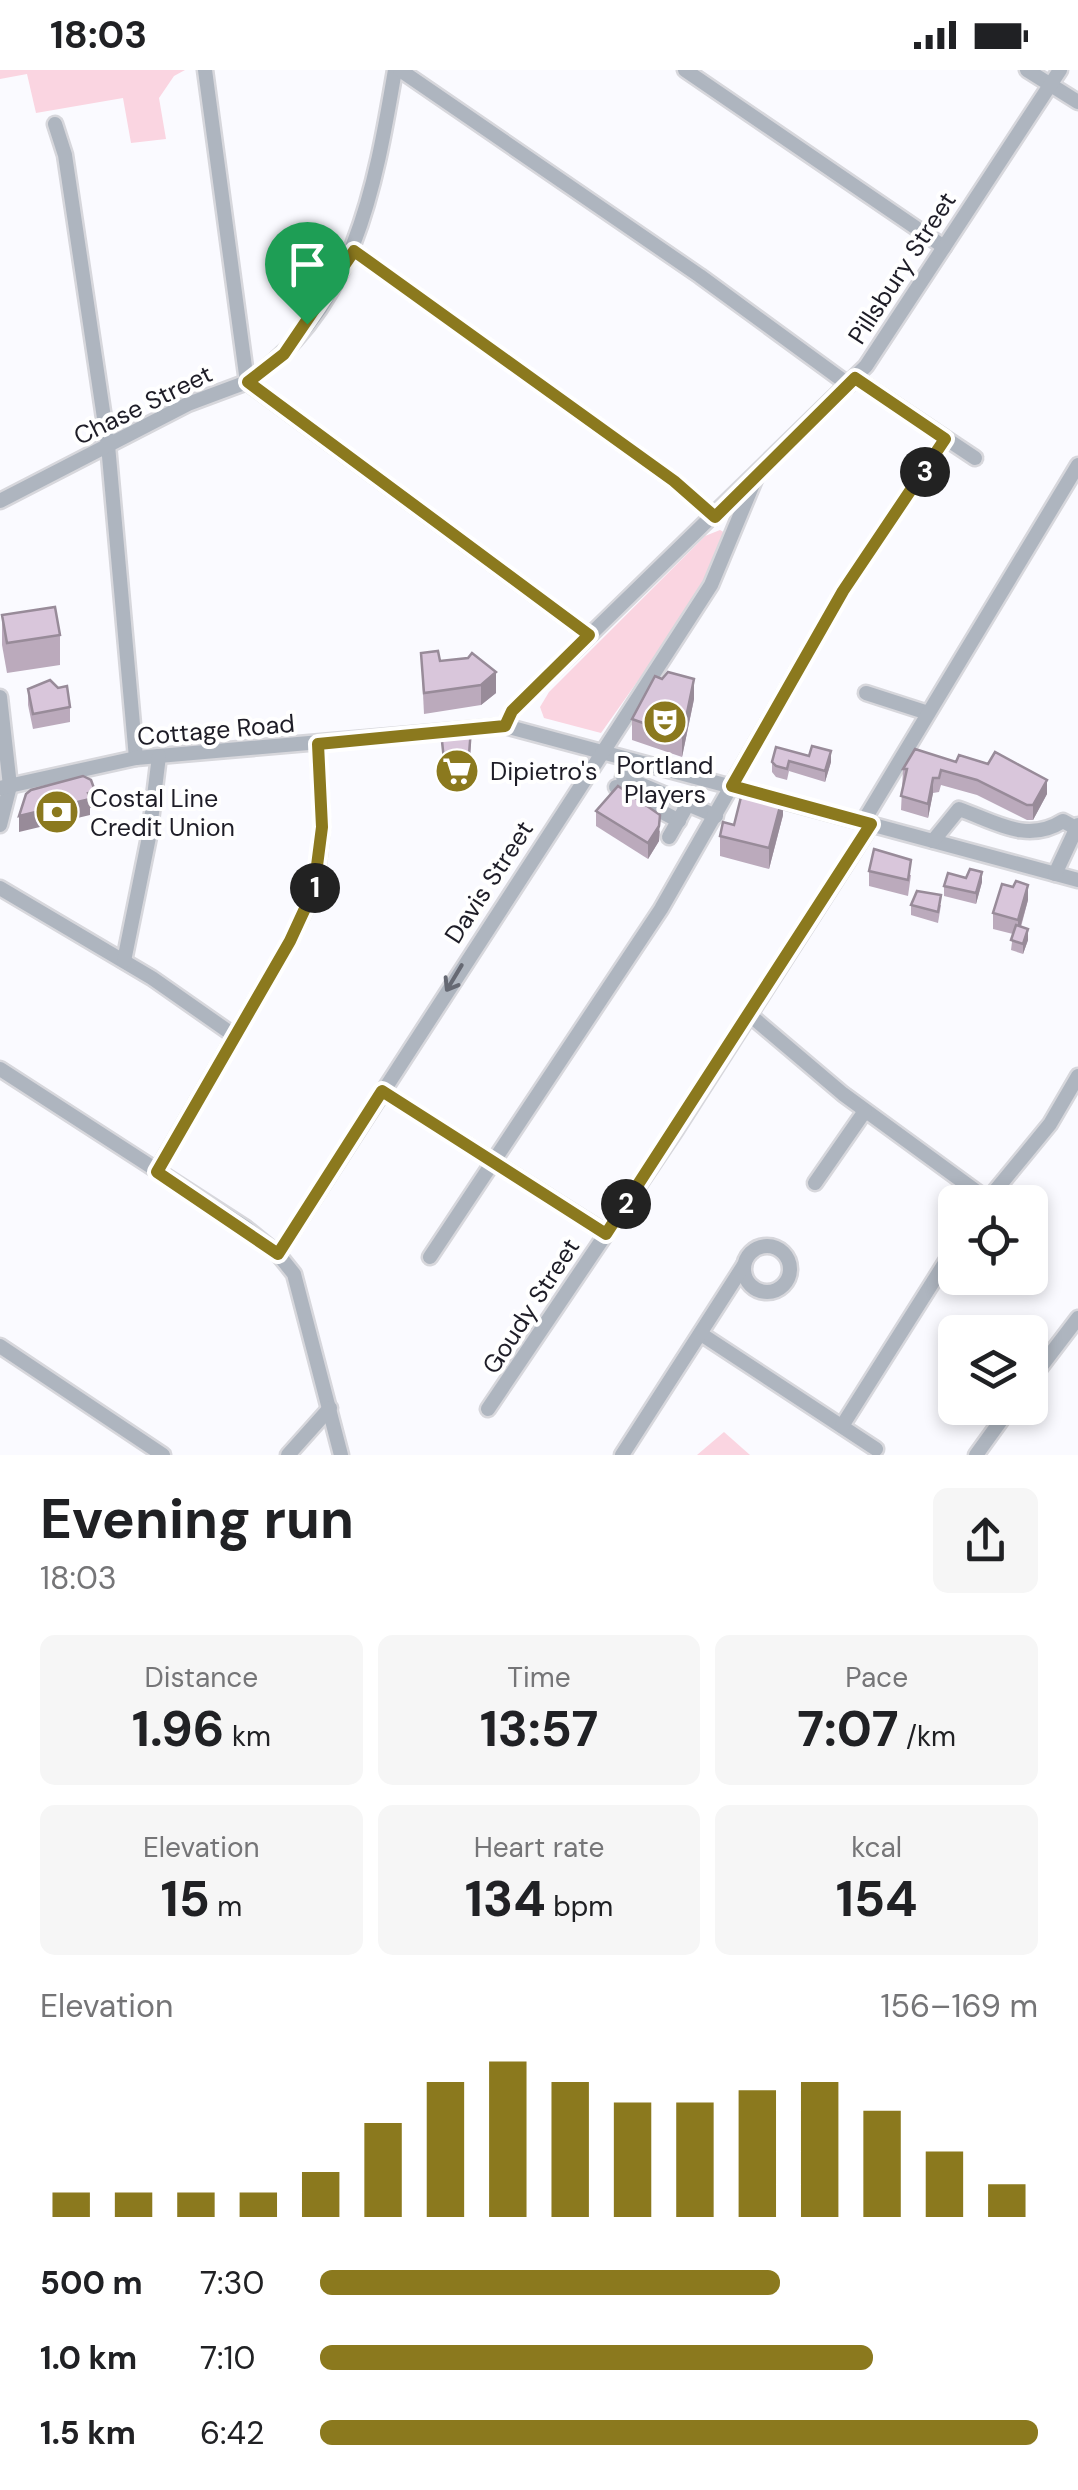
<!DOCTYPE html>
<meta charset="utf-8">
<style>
body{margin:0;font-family:"DM Sans",sans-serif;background:#f6f6f6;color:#202124;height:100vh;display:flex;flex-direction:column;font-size:38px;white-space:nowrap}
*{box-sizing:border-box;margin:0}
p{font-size:32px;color:#757577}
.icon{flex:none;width:55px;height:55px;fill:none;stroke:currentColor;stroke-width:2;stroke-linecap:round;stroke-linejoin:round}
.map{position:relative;height:1385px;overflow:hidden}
.details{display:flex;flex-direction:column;background:#fff;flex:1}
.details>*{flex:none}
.fabs{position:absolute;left:938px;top:1115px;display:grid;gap:20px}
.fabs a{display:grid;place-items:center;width:110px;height:110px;border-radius:15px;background:#fff;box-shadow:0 5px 15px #0003;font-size:50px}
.pin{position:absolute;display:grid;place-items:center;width:85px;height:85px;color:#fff;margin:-102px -42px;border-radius:50% 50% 50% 0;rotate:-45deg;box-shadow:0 0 10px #0007}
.pin .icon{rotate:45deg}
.km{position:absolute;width:50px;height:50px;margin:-25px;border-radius:50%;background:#222;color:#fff;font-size:28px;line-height:50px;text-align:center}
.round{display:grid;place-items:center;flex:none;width:105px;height:105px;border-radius:15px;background:#f6f6f6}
.summary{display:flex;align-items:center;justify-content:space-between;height:170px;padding:0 40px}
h1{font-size:55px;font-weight:700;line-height:75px}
.figures{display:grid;grid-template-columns:repeat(3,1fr);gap:15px;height:170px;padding:10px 40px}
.figures div{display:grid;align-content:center;border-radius:15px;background:#f6f6f6;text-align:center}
.figures b{font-size:50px;font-weight:700}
.figures small{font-size:28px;font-weight:400}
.figures p{font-size:28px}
.chart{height:280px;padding:20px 40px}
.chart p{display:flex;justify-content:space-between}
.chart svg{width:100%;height:180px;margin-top:10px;stroke:#8b791e;stroke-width:6}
ul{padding:0 40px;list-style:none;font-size:32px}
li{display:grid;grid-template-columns:160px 120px 1fr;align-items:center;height:75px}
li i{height:25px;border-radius:12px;background:#8b791e}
.status{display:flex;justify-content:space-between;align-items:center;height:70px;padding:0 50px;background:#fff;direction:ltr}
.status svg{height:28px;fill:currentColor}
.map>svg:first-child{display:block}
</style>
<div class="status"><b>18:03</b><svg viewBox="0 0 49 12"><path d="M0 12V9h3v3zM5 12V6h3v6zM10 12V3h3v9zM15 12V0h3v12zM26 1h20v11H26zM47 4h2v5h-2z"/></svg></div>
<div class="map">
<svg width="1078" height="1385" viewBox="0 0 1078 1385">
<rect width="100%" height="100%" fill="#fafaff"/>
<g fill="#fad5e1">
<polygon points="0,0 185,0 174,6 159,28 166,69 131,73 123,28 36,43 27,4 0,9"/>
<polygon points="720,460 727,464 705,516 601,663 544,648 540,637 549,622 705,466"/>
<polygon points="724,1362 750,1385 697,1385"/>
</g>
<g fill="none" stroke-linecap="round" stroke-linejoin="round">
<defs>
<g id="minor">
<path d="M205,0l42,312c107,-72 128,-194 148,-312"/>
<polyline points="400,0 700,206 849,315"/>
<polyline points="685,0 944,177"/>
<polyline points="1027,0 1078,32"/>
<polyline points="55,54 65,85 108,375 136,688"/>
<polyline points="354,181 674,411 715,447"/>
<polyline points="855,308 975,388"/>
<polyline points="0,431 188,334 247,312 589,565"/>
<polyline points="866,623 928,643"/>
<polyline points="0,627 10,716 0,755"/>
<polyline points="505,656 512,641 866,296 1060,0"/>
<polyline points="623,707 716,746"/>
<polyline points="616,717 679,751"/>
<polyline points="0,718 136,688 505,656 1078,810"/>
<polyline points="863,752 1078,395"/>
<polyline points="669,767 689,732"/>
<path d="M933,771l26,-32c37,13 68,35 104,12l13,7"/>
<polyline points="1055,804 1078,755"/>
<polyline points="0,818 152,908 232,964"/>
<polyline points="124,891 149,767 159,686"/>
<polyline points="751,946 843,1024 988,1130"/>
<polyline points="0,999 246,1158 278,1184 294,1204 341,1385"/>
<polyline points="382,1021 606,1163"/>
<polyline points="157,1101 290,871 315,819 322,757 318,674"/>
<polyline points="815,1113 865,1041"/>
<polyline points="986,1132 1050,1054 1078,1006"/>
<circle cx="767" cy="1199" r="23"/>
<polyline points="278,1184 711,515 756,407"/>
<polyline points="430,1187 661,839 843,521 945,369"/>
<polyline points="701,1264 876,1379"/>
<polyline points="0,1276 163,1385"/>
<polyline points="1030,1311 1078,1248"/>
<polyline points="488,1339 676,1060 871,755"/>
<polyline points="842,1356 955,1177"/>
<polyline points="288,1385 330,1338"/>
<polyline points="622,1385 744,1195"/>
<polyline points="976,1385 1010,1338"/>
</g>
</defs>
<use href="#minor" stroke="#d7d7dc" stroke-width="19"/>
<use href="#minor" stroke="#aeb5bf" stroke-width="14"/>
</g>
<g fill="#bbaabc">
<polygon points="2,545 60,565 60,595 7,603 2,575"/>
<polygon points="421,583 440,591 496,623 481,635 424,644"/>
<polygon points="28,619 70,637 70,652 33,659 28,635"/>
<polygon points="694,629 682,687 632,670 632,649"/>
<polygon points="441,662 471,674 468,712 445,714"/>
<polygon points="915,679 1047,724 1033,750 1027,750 977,725 941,715 939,722 933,723 928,748 901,740 903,699"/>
<polygon points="772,692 831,692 825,712 789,701 787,710 776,707 772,702"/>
<polygon points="596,741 660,761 659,771 648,789 596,756"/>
<polygon points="783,745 769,799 720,786 720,766 734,755"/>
<polygon points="869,801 911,805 908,826 869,816"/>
<polygon points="966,808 982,812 976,834 944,826 944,816"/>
<polygon points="1028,830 1021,857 1028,870 1023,884 1011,880 1013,864 993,859 993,843"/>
<polygon points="911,835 941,835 938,853 911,845"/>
</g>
<g fill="#988b99">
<polygon points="496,602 496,623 481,635 481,615"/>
<polygon points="694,609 694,629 682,687 682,667"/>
<polygon points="831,681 831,692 825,712 825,701"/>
<polygon points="933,708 933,723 928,748 928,734"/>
<polygon points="1047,710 1047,724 1033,750 1033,735"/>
<polygon points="95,721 95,736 90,738 90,745 19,762 19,746"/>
<polygon points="783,725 783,745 769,799 769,778"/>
<polygon points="660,745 659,771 648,789 648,773"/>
<polygon points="982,802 982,812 976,834 976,823"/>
<polygon points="1028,815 1028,830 1018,865 1018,850"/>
<polygon points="1028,859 1028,870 1023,884 1023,874"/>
</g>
<g fill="#d9c6db" stroke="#988b99" stroke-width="2.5">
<polygon points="55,537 60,565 7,573 2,545"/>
<polygon points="438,581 440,591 468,588 472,583 496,602 481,615 424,623 421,583"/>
<polygon points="668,602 694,609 682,667 632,649 655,606 662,609"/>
<polygon points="50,610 58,618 67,616 70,637 33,644 28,619"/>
<polygon points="471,659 468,697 445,699 441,662"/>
<polygon points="812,676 831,681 825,701 789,691 787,699 776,696 772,692 776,677 809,686"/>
<polygon points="915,679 956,692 959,685 988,694 995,682 1047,710 1033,735 1027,735 977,710 941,700 939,708 933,708 928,734 901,726 907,699 903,699"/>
<polygon points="83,706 91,710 95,721 88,723 90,729 19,746 26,724 31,720"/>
<polygon points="744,715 783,725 769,778 720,766 723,752 734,755"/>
<polygon points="618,716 660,745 659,756 648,773 596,741"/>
<polygon points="874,779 911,790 908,810 869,801"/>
<polygon points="970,799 982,802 976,823 944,816 948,803 966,808"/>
<polygon points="1016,811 1028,815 1018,850 993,843 1002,814 1013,817"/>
<polygon points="917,821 941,825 938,842 911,835"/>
<polygon points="1016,855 1028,859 1023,874 1011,870"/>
</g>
<defs><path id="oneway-shaft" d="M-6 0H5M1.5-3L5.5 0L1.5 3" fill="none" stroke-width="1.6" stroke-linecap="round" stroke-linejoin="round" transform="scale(2.5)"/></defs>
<use stroke="#666973" href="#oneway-shaft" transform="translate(454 908) rotate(121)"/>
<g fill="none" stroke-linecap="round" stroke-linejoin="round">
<defs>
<polygon id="route" points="354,181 674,411 715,447 855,308 945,369 843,521 732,716 871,754 606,1164 382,1021 278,1184 157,1102 290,871 314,819 322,757 318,674 505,656 512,641 589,565 248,312 284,284"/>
</defs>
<use href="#route" stroke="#fff" stroke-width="20"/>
<use href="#route" stroke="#8b791e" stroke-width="12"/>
</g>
<defs>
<symbol id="theatre-disc" viewBox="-11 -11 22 22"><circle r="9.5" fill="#8b791e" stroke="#fff"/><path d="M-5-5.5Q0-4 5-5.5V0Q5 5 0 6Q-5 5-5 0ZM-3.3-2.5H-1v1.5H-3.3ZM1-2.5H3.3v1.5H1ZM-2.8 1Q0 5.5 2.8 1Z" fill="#fff"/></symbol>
<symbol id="supermarket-disc" viewBox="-11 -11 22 22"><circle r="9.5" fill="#8b791e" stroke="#fff"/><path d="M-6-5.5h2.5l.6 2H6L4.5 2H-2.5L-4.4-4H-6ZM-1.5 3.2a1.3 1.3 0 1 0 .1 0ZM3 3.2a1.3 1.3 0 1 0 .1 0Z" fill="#fff"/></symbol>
<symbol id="bank-disc" viewBox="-11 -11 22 22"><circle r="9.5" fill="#8b791e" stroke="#fff"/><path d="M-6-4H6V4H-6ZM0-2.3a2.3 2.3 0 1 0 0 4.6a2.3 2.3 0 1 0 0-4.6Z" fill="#fff"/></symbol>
</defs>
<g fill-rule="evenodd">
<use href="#theatre-disc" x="640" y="627" width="50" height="50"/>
<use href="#supermarket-disc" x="432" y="676" width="50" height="50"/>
<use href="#bank-disc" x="32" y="717" width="50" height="50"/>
</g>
<g text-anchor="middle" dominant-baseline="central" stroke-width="8" stroke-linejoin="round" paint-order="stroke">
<g font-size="25" fill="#1e1d27" stroke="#fff">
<text transform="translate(902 198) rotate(-57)">Pillsbury Street</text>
<text transform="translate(143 335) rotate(-26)">Chase Street</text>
<text transform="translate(216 660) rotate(-5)">Cottage Road</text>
<text transform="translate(489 812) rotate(-57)">Davis Street</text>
<text transform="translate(531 1236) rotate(-57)">Goudy Street</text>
</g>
<g font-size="25" fill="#1e1d27" stroke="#fff" text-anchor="start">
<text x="665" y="695" text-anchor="middle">Portland<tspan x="665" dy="29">Players</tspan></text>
<text x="490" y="701">Dipietro's</text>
<text x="90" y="728">Costal Line<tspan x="90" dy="29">Credit Union</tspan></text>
</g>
</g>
</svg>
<div class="fabs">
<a><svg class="icon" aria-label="locate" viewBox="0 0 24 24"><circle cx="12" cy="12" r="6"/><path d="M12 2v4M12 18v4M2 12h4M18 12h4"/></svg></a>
<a><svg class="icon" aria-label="layers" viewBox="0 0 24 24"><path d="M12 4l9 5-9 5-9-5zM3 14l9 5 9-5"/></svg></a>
</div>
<div class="pin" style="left:307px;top:254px;background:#1e9e55"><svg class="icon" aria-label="arrive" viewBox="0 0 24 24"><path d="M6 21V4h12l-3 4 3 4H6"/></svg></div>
<b class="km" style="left:315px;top:818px">1</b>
<b class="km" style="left:626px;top:1134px">2</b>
<b class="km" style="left:925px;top:402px">3</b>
</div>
<section class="details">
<div class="summary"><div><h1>Evening run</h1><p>18:03</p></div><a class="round"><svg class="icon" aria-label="share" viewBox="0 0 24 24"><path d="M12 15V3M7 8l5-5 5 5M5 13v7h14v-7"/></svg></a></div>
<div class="figures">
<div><p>Distance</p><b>1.96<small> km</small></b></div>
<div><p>Time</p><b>13:57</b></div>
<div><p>Pace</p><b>7:07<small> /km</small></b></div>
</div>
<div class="figures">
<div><p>Elevation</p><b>15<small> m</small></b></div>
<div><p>Heart rate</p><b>134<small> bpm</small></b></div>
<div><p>kcal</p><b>154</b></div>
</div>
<div class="chart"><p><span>Elevation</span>156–169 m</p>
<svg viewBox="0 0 160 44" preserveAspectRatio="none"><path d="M5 44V38M15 44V38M25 44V38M35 44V38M45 44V33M55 44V21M65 44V11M75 44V6M85 44V11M95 44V16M105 44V16M115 44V13M125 44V11M135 44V18M145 44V28M155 44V36"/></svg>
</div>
<ul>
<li><b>500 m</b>7:30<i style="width:64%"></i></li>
<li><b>1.0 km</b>7:10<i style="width:77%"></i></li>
<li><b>1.5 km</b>6:42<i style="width:100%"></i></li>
</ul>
</section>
